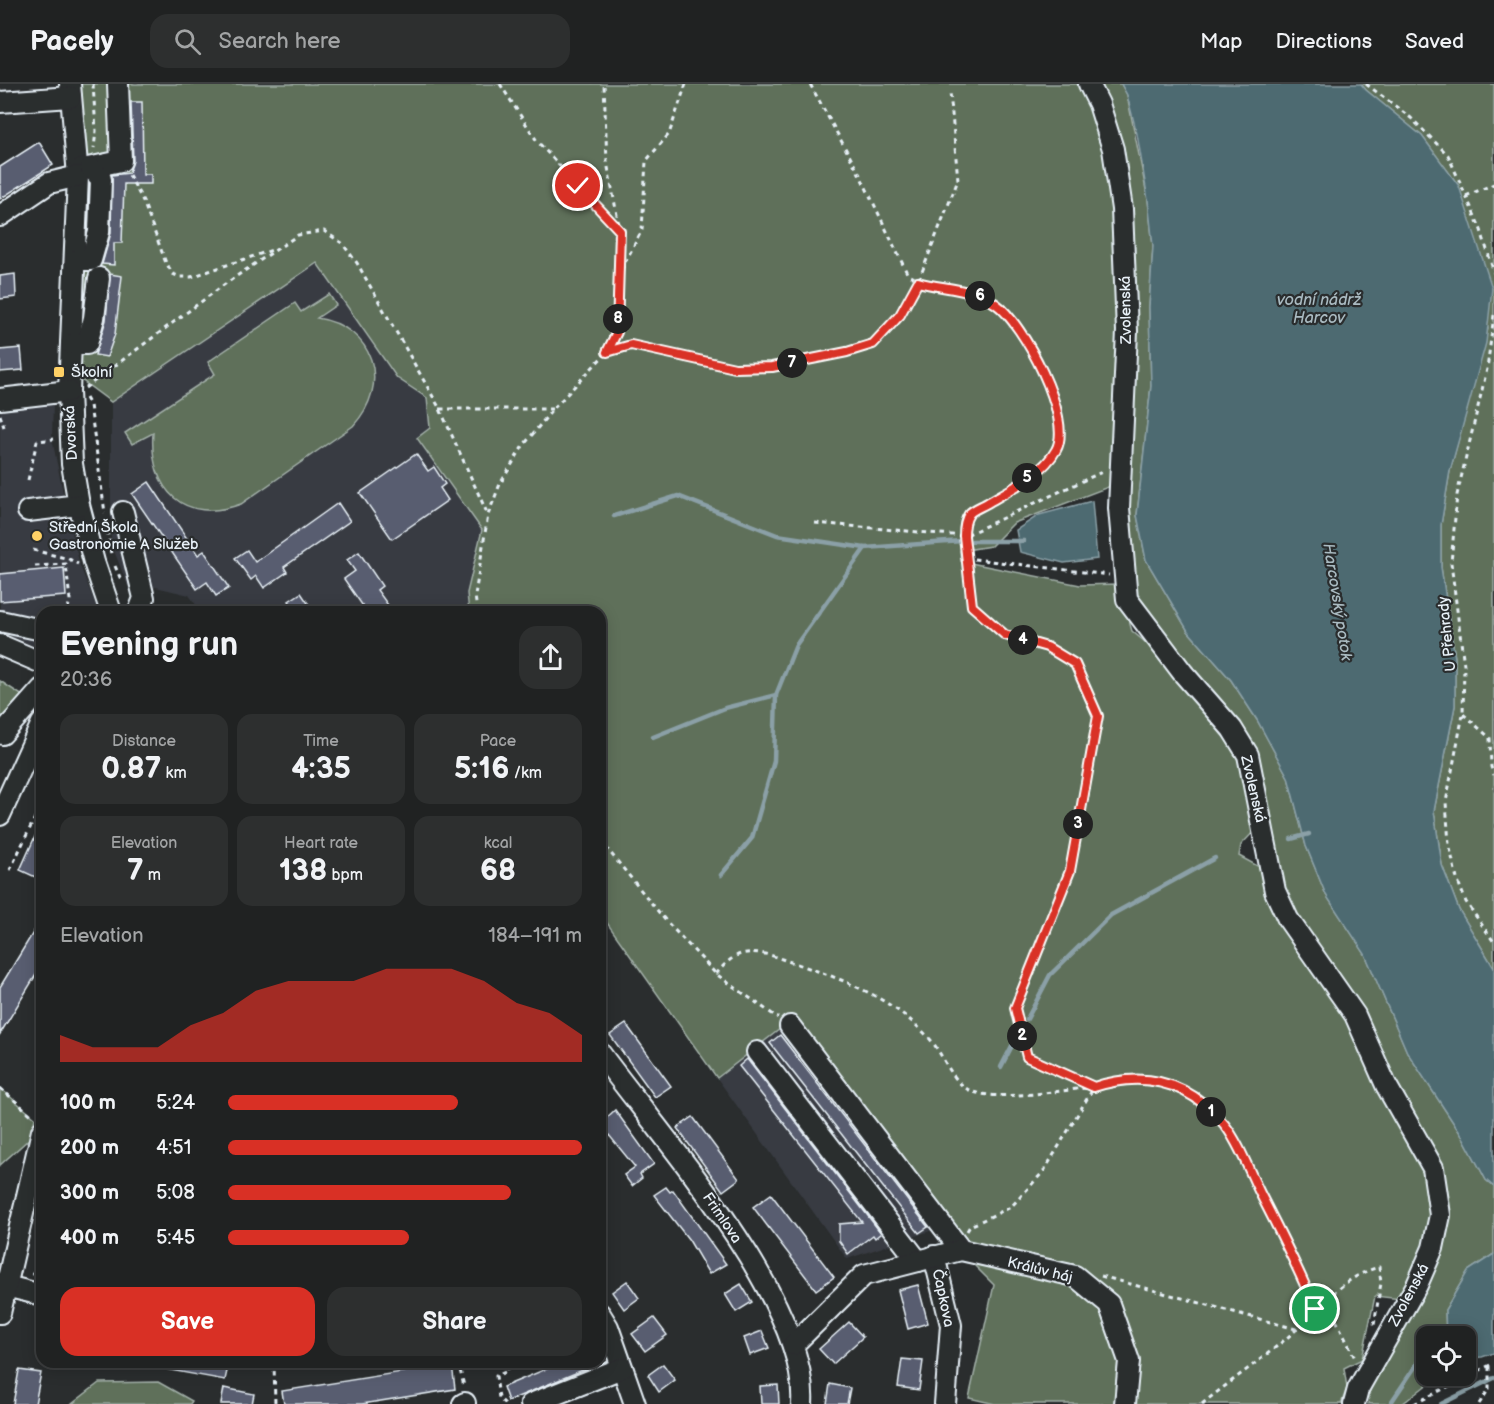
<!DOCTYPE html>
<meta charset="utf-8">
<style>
body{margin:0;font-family:"Balsamiq Sans",sans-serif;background:#2d2f2f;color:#f1f3f6;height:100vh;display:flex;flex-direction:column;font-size:22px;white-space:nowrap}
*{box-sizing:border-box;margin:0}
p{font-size:20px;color:#a2a4a5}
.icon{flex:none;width:33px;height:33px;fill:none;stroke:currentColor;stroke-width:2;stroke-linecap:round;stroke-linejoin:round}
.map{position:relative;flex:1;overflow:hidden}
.drawer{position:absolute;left:36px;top:522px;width:570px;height:762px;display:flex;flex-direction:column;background:#202222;border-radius:18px;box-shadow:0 3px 15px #0003,0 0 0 2px #3d3f40}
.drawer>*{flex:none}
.tools{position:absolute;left:1416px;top:1242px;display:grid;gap:12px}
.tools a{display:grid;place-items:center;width:60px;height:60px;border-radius:12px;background:#202222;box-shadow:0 3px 15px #0003,0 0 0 2px #3d3f40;font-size:30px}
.pin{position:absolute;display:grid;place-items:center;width:51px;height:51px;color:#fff;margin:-26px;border:3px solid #fff;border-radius:50%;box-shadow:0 2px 6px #0007}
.km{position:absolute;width:30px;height:30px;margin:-15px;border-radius:50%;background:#222;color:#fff;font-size:16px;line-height:30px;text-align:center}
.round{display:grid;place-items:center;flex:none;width:63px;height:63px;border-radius:18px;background:#2d2f2f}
.headline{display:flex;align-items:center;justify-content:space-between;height:102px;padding:0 24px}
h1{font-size:33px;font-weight:700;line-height:45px}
.stats{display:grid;grid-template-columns:repeat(3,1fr);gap:9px;height:102px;padding:6px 24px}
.stats div{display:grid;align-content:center;border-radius:15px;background:#2d2f2f;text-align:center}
.stats b{font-size:30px;font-weight:700}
.stats small{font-size:16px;font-weight:400}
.stats p{font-size:16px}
.chart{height:168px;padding:12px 24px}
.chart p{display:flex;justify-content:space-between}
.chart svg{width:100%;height:108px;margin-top:6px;fill:#d93025;opacity:.7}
.button{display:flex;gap:12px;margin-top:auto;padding:12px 24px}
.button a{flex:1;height:69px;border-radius:18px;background:#d93025;color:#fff;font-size:24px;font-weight:700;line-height:69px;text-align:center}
.button a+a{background:#2d2f2f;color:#f1f3f6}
ul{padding:0 24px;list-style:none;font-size:20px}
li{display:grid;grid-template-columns:96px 72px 1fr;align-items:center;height:45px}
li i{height:15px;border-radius:8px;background:#d93025}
header{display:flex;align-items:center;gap:36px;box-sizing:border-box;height:84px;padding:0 30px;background:#202222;border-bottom:2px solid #3d3f40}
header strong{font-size:28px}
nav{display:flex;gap:33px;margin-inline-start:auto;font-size:21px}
.search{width:420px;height:54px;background:#2d2f2f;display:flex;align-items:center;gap:15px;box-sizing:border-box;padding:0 21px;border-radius:18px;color:#a2a4a5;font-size:22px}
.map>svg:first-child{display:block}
</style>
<header>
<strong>Pacely</strong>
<div class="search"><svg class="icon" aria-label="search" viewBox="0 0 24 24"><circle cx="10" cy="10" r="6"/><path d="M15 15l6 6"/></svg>Search here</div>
<nav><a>Map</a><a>Directions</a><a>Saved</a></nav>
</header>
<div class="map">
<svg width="1494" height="1320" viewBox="0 0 1494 1320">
<rect width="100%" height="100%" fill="#2a2d2e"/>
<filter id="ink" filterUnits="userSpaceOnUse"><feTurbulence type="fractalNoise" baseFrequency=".0167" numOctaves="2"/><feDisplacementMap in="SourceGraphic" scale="12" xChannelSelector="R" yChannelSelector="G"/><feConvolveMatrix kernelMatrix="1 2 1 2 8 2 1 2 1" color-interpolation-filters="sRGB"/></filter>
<g filter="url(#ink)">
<g fill="#383b42">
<polygon points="317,179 397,294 427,314 430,344 417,354 482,446 467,509 469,528 201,528 189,511 156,503 133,515 111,459 111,318"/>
<polygon points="53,316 52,355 66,423 80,482 99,528 42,528 42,565 0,548 0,322"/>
<polygon points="790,937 948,1141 847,1175 717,994"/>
</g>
<g fill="#5e705a" stroke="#a3b0a9" stroke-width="1.5">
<polygon points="77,0 1078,0 1097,27 1113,89 1122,190 1116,400 1014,439 991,462 960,467 961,477 1080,501 1118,500 1132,547 1152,564 1243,677 1256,745 1241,761 1239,772 1265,786 1351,931 1426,1078 1434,1129 1426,1165 1401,1215 1375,1212 1362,1275 1344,1284 1347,1304 1341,1320 995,1320 969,1314 994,1201 975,1182 959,1155 789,938 717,994 600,829 600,528 469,528 467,509 482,446 417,354 430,344 427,314 397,294 317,179 111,318 76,292"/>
<path d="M1096,0h25l6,11 21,105 5,46 -4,61 2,78 -14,130 9,45 42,71 43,49 26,40 31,57 18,69 20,49 39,59 42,98 57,87 22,41 8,7v67l-26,17 -23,39 1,26h-20v40h12l-36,28h-34l4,-29 48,-85 23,-102 -153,-278 -16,-44 -19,-102 -124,-169 -4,-26c0,-68 1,-136 1,-205 1,-75 13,-218 -32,-280z"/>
<polygon points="1361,0 1494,0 1494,884 1459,826 1442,781 1434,727 1455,622 1455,574 1441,483 1441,441 1450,387 1488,245 1459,102 1422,52 1366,6"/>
<path d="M329,210l7,11 -19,13c57,9 75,66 36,108l-112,78c-57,21 -92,-14 -88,-71l-21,11 -7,-11 90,-59 -7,-12 87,-59 6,9z"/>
<polygon points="0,597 26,614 0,654"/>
<polygon points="0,1004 35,1034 30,1054 0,1081"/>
<polygon points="158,1298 192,1317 190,1320 72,1320 99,1299"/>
</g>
<g fill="#4d6a71" stroke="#8ba0a7" stroke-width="1.5">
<polygon points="1121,0 1361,0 1366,6 1422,52 1459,102 1492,204 1486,259 1450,387 1441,441 1441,483 1455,574 1455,622 1434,727 1442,781 1459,826 1494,884 1494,1103 1486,1096 1464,1055 1407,968 1365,870 1326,811 1306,762 1288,693 1257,636 1231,596 1188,547 1146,476 1137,431 1151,302 1149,223 1153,162 1148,116 1137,50 1127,11"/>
<polygon points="1092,417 1097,475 1064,479 1020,468 1016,446 1039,431"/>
<polygon points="1494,1170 1494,1269 1482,1273 1466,1274 1466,1252 1446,1252 1445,1226 1468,1187"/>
</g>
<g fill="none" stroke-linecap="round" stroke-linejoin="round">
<g stroke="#8ba0a7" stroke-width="4.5">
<polyline points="614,432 678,412 777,451 865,464 962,457"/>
<polyline points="972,457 1024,457"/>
<polyline points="653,653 725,624 776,611 796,561 865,464"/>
<polyline points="1291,755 1309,750"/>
<polyline points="721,791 752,754 774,677 776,611"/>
<polyline points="1027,935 1050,891 1111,831 1215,774"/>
<polyline points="1001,983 1015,956"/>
<polyline points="1390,1320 1419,1277 1426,1270"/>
<polyline points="1441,1320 1494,1294"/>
</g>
</g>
<g fill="#595d6f" stroke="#e8f1f8" stroke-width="1.5">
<polygon points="131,18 142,18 143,90 151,90 151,100 124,100 122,159 114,159 114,181 102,180 111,149 112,91 129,89 133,77"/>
<polygon points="39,58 53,81 0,115 0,83"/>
<polygon points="15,190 16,213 0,215 0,192"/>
<polygon points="110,190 122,192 115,250 107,273 95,271 106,236"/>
<polygon points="21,264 23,286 0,288 0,266"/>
<polygon points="416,370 428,387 434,383 445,400 440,404 448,416 392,455 360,409"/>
<polygon points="149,398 198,471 204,467 229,504 216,512 207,498 197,505 132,410"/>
<polygon points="338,419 350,437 284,483 287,488 264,504 256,492 251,496 235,474 247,466 255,478"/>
<polygon points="359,468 382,502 377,506 393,528 367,528 344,495 355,487 347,476"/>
<polygon points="64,484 66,512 0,517 0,490"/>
<polygon points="301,509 314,528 297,528 289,517"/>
<polygon points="42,737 42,796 20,786"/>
<polygon points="42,834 42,881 0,950 0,903"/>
<polygon points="626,940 671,1002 655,1013 610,951"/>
<polygon points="780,951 928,1143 919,1149 770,959"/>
<polygon points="747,975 881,1149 875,1154 873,1151 848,1170 839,1157 839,1140 862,1138 739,982"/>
<polygon points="615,1026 654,1080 640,1090 642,1094 632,1102 624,1091 635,1083 600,1040"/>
<polygon points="693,1033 739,1095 723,1107 677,1044"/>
<polygon points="666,1103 670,1108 673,1106 726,1180 709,1190 689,1156 654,1111"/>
<polygon points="771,1110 834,1193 816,1206 753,1123"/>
<polygon points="627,1197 639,1214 624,1225 612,1208"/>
<polygon points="741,1200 752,1218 736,1228 725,1210"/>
<polygon points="918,1201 928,1239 908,1245 898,1206"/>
<polygon points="654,1234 667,1251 645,1267 632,1250"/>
<polygon points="849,1238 863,1253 833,1280 819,1265"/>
<polygon points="762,1247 769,1264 750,1271 744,1254"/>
<polygon points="902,1275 923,1277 919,1306 898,1303"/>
<polygon points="160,1278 229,1278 225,1296 159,1284"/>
<polygon points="563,1278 602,1278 508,1317 503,1303"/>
<polygon points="452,1280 455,1305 362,1320 284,1320 282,1307"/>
<polygon points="663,1280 675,1296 659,1308 648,1291"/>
<polygon points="19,1286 41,1289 35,1320 13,1320"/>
<polygon points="830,1300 850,1304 847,1320 827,1320"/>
<polygon points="778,1301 779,1320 761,1320 760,1302"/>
<polygon points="224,1304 254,1310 252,1320 221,1320"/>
</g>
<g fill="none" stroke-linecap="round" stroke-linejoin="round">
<defs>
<g id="minor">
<polyline points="70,0 78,92 69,307 72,380 79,421 94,478 111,528"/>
<polyline points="1089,0 1099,20 1113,65 1122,125 1127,247 1119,424 1127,515 1183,589 1232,645 1248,671 1275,807 1288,835 1355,931 1386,1001 1433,1084 1440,1131 1433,1164 1417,1201 1358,1305 1354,1320"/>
<polyline points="0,18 71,13"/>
<polyline points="78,86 121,77 118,0"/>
<polyline points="0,132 49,99 78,92"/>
<polyline points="75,176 91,176 99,148 101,95 91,84"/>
<polyline points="71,260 87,260 94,234 99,194"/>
<polyline points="0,315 69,307"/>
<polyline points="28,427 79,421"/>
<polyline points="123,428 144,514 139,527"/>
<polyline points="0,537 42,546"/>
<polyline points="0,561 42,579"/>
<polyline points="2,650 42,605"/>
<polyline points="0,731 42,639"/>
<polyline points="790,942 961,1166"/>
<polyline points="757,968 918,1177"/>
<path d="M600,969c60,82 209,249 202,351"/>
<polyline points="934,1172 951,1241 945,1320"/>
<polyline points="6,1202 42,1211"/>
<polyline points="0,1229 42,1047"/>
<polyline points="600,1230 608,1243 635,1320"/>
<polyline points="793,1261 864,1191 961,1166 1075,1192 1109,1220 1129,1277 1125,1320"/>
<polyline points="463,1320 465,1319"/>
<polyline points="531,1320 622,1284"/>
</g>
</defs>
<use href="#minor" stroke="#e8f1f8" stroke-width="24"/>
<g stroke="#e8f1f8" stroke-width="3" stroke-dasharray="4.5 4.5" stroke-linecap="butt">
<polyline points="93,0 96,47 94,64"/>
<polyline points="500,0 537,57 619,147"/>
<polyline points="1366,0 1411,34 1448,71 1481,146 1494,189"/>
<polyline points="129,91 143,117 166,179 173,190 180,193 191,193 275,165"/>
<polyline points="1466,112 1494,100"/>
<polyline points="621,186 642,146 646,77 669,50 686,0"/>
<polyline points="1494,231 1487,285 1457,411 1451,479 1464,581 1463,630 1446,718 1449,760 1457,795 1466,818 1494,858"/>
<polyline points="607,268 631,262 735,284 772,283 847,268 873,260 900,231 918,198 958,96 950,8"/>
<polyline points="85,304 225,200 298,151 324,147 342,159 357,179 440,325 488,431"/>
<polyline points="86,314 90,321 105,429"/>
<polyline points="440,325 552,325"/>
<polyline points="0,331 4,343"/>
<polyline points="28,396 37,357 54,355"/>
<polyline points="106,438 111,470"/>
<polyline points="815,439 964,452 1104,387"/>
<polyline points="33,466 69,475 78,480"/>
<polyline points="965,474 1109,491"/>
<polyline points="35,482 66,480 70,516 67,528"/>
<polyline points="115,482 122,498"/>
<polyline points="477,528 475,511 488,431 500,400 523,362 553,325 607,268 617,248 620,147 607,78 604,0"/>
<polyline points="1463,630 1490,654 1491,683 1494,691"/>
<polyline points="600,756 666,837 716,890 778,934"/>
<polyline points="10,786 42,719"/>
<path d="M716,890c7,-8 15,-17 25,-20 19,-5 36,4 53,9 51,17 97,34 135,75 14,15 22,44 42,53 25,11 94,-1 123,-4l-67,-30 -12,-49 55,-137 28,-155 -23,-52 -28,-17 -42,-12 -33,-29c-3,-23 -15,-69 -3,-90 4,-8 18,-13 26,-17 59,-35 78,-45 52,-114 -11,-28 -24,-58 -47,-78 -27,-23 -66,-13 -93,-34l-47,-98 -50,-91"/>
<polyline points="0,1004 34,1033"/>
<path d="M967,1147l3,-5 41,-19 33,-36 50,-84c51,-17 95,-5 130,37 15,18 27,52 38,74 19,36 38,73 53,111"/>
<polyline points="32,1191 36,1185 42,1152"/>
<polyline points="1101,1192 1296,1245"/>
<polyline points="1308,1203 1325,1214 1356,1276"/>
<polyline points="274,1278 275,1320"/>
<polyline points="458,1278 464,1302"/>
<polyline points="505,1320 499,1314 496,1292 508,1287 505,1278"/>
<path d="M1202,1320c31,-25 65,-48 94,-74 26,-24 46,-53 83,-63l2,16 -7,42"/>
<polyline points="1414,1320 1494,1279"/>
<polyline points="1479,1320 1489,1305 1489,1281"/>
</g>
<use href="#minor" stroke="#2a2d2e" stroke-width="20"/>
</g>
</g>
<g fill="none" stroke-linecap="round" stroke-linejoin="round" filter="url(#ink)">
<defs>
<path id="route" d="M578,102l42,45 -3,101 -10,20 24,-7 104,23 37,-1 75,-15 26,-8 27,-29 18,-33c26,7 56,7 78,22 27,19 78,115 60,146 -13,24 -45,39 -67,52 -6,4 -16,7 -20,12 -4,6 -5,15 -5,22l8,70 33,29 42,12 28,17 23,52 -28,155 -55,137 12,49 67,30c52,-17 95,-5 130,37 15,18 27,52 38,73 19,37 38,74 53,112"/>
</defs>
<use href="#route" stroke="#fff" stroke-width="12"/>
<use href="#route" stroke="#d93025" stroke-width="8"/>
</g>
<g fill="#ffd166" stroke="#2a2d2e" stroke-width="2">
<rect x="53" y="282" width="12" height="12" rx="3"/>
<circle cx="37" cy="452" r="6"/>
</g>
<g text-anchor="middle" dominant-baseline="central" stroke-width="4.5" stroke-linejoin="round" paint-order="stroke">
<g font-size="15" fill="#e8f1f8" stroke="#2a2d2e">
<text transform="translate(1126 226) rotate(-91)">Zvolenská</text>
<text transform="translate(71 349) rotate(-93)">Dvorská</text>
<text transform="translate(1447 550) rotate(-96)">U Přehrady</text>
<text transform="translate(1253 705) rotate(77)">Zvolenská</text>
<text transform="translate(722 1134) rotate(56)">Frimlova</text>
<text transform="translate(1040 1186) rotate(14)">Králův háj</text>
<text transform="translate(1409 1211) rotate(-62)">Zvolenská</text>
<text transform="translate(943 1214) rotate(78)">Čapkova</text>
</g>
<g font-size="15" fill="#e8f1f8" stroke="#2a2d2e" text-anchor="start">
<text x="71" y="288">Školní</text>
<text x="49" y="443">Střední Škola<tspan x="49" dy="17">Gastronomie A Služeb</tspan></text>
</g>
<g font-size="16" font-style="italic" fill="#aabbc2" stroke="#2a2d2e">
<text x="1319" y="216">vodní nádrž<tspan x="1319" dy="18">Harcov</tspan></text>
<text transform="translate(1337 518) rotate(81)">Harcovský potok</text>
</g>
</g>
</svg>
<div class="tools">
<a><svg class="icon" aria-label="locate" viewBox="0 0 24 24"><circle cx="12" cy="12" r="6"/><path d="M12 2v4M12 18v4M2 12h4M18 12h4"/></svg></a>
</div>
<div class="pin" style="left:1315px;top:1225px;background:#1e9e55"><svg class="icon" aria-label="arrive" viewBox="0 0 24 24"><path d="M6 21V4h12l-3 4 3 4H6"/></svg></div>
<div class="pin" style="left:578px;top:102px;background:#d93025"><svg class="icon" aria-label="check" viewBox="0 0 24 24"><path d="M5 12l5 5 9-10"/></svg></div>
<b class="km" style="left:1211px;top:1028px">1</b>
<b class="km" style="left:1022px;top:952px">2</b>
<b class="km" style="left:1078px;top:740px">3</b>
<b class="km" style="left:1023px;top:556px">4</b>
<b class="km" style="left:1027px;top:394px">5</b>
<b class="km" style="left:980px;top:212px">6</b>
<b class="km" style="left:792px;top:279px">7</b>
<b class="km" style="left:618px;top:235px">8</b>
<section class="drawer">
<div class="headline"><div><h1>Evening run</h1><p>20:36</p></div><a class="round"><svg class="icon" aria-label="share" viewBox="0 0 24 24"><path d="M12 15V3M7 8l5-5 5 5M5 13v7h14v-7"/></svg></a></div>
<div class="stats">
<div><p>Distance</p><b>0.87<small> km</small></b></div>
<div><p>Time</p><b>4:35</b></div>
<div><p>Pace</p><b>5:16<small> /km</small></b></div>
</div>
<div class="stats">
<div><p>Elevation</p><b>7<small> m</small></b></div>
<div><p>Heart rate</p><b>138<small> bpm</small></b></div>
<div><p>kcal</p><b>68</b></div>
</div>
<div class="chart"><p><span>Elevation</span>184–191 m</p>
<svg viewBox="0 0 160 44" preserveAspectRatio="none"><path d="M0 44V33L10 38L20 38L30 38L40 29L50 24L60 15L70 11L80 11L90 11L100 6L110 6L120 6L130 11L140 20L150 24L160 33V44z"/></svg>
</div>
<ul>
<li><b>100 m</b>5:24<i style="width:65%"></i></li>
<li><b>200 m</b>4:51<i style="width:100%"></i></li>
<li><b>300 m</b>5:08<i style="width:80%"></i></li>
<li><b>400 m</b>5:45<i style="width:51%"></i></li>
</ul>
<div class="button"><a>Save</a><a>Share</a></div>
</section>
</div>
